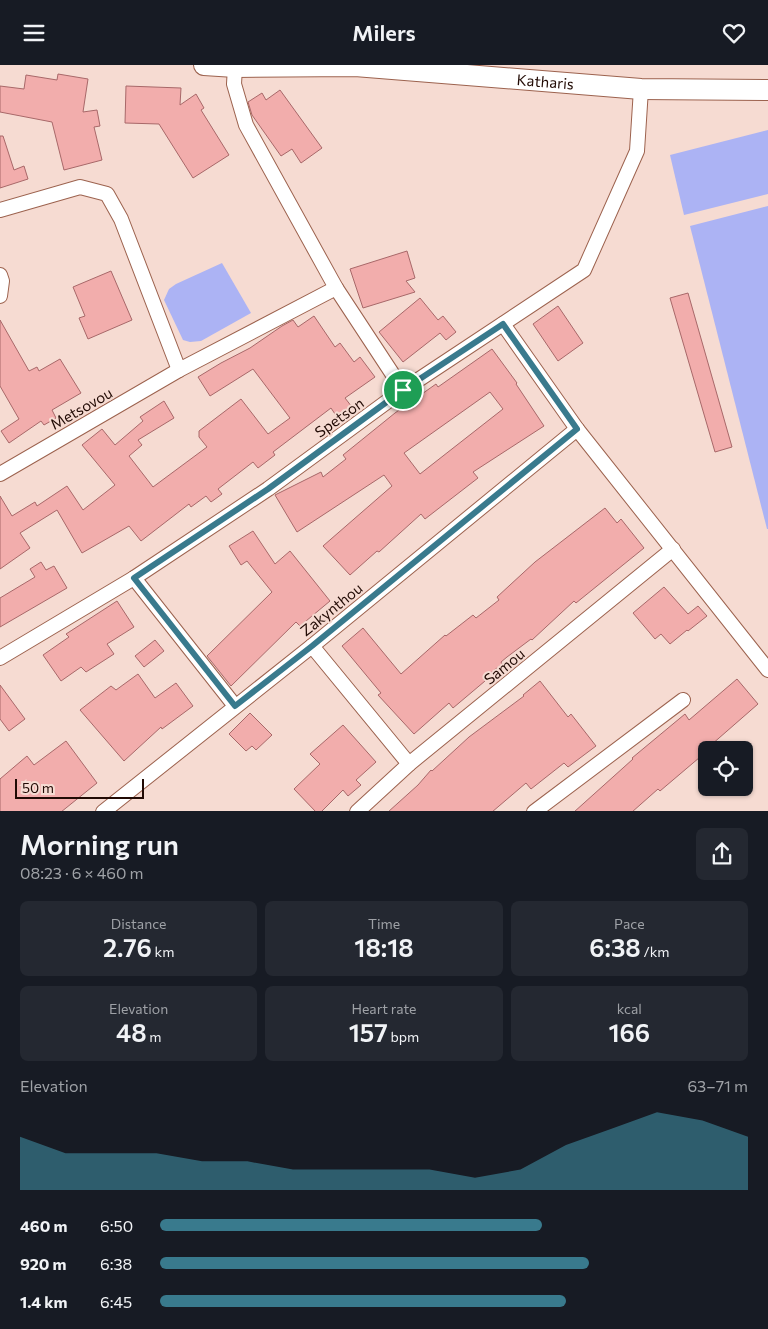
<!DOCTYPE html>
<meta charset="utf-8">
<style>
body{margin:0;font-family:Commissioner,sans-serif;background:#242831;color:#f1f3f6;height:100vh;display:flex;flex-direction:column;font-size:19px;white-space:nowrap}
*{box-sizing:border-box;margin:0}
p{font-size:16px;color:#9ea1a6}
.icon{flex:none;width:28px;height:28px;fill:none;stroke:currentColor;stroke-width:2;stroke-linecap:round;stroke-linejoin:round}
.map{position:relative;height:746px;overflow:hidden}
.sheet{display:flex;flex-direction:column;background:#171b24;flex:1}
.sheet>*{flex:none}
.fabs{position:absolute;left:698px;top:676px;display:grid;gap:10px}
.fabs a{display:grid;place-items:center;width:55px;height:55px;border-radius:8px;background:#171b24;box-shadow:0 1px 4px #0004;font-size:25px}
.scale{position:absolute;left:15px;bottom:12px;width:129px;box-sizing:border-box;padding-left:5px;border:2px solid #210a04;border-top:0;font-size:14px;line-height:18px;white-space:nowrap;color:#210a04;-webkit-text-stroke:4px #f6dbd2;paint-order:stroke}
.pin{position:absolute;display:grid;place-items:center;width:42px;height:42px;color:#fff;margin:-21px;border:2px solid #fff;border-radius:50%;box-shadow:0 1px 5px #0007}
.round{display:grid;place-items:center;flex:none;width:52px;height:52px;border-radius:8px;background:#242831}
.headline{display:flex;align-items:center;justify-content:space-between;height:85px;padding:0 20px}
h1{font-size:28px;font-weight:600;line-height:38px}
.figures{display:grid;grid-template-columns:repeat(3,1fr);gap:8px;height:85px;padding:5px 20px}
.figures div{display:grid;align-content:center;border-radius:8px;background:#242831;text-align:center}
.figures b{font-size:25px;font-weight:600}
.figures small{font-size:14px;font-weight:400}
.figures p{font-size:14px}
.chart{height:140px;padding:10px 20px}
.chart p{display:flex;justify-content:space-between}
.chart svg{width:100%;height:90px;margin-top:5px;fill:#397a8d;opacity:.7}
ul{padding:0 20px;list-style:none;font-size:16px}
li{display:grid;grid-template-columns:80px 60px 1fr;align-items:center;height:38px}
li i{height:12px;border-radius:6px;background:#397a8d}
header{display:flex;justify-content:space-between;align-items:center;height:65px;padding:0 20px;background:#171b24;font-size:22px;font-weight:600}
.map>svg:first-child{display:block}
</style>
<header><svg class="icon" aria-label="menu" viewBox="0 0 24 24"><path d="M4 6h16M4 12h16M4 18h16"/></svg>Milers<svg class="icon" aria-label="heart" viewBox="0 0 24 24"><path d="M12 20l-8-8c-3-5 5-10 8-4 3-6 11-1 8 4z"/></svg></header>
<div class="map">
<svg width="768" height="747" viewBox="0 0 768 747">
<rect width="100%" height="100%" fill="#f6dbd2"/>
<g fill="#acb3f4">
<polygon points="768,65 768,129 684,150 670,90"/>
<polygon points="768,141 768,464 767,464 690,161"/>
<polygon points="222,198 251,248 201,276 190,277 183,275 164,235 169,224 176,219"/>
</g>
<g fill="#f2adac" stroke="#a86869" fill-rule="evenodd">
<polygon points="58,9 88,14 83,47 97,45 100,61 94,62 102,95 64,105 52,57 0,47 0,21 24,24 26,10 57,15"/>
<polygon points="126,21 181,23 180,40 196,29 204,43 201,45 229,90 193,113 159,59 125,58"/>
<polygon points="280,25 322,83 301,98 292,84 281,91 252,50 248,37 262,28 266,35"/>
<polygon points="0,71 3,71 14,105 24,101 28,114 0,123"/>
<polygon points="407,186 415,213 406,216 415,227 363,243 350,204"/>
<polygon points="111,206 132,255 88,274 79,253 85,251 73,222"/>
<polygon points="688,228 732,382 715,387 670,233"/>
<polygon points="420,233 438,255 443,251 456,267 446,275 440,268 403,297 379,267"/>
<polygon points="558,241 583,278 558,296 533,259"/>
<polygon points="314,251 335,282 340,278 354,297 360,292 375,312 345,333 352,342 337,352 331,343 273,387 275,390 258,403 253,397 218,424 222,429 211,437 206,431 191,442 189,439 141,476 129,461 82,488 57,445 20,468 30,483 0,504 0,431 12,451 35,437 37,441 67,421 83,445 115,420 82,380 102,364 115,380 143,356 140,352 164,336 174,353 138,375 142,380 129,391 153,422 207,382 199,372 199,366 241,334 268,369 290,353 253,304 210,331 198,312 221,298 250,283 282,261 293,255 298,262"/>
<polygon points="0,255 29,306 37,302 39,306 60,294 81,328 52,345 56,353 44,360 41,356 9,378 1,366 19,354 0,321"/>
<path d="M492,284l25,34 -1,1 28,42 -71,46 5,6 -53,41 -4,-5 -42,38 -2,-1 -27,24 -27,-29 69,-60 -8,-11 -87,57 -22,-37 46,-23 2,5 23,-18 -3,-4 52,-42 41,-29 2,3zM490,327l13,17 -83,65 -16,-21z"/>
<polygon points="605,443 617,458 621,454 644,483 576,538 574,536 532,575 531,574 507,592 501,597 502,599 483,614 485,616 453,643 449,638 414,669 378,630 381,628 342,581 363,563 401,609 445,570 446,571 473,550 476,553 499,535 497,532 535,497"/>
<polygon points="253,466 275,499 290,486 330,536 300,561 296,557 231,621 207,591 272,527 247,496 241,500 229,481"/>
<polygon points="41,497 46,505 54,501 67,523 0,562 0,533 35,512 30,504"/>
<polygon points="664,522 688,549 698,541 707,551 688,566 687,565 670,579 661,569 655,574 633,548"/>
<polygon points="117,536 134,562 107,579 114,589 86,607 81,602 61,616 43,590 69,572 66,569"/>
<polygon points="155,575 164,586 144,602 135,591"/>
<polygon points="138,609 155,633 176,618 193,641 162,664 161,662 124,696 80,645 111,621 116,625"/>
<polygon points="737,614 758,639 711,680 712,682 709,685 706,685 706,687 660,726 658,724 632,747 574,747 633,694 632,693 685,649 689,655"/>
<polygon points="540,616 568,652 571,649 596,681 568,702 564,698 531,724 526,718 492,747 388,747 418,720 431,705 432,706 469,672 524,631 523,630"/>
<polygon points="0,620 25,654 9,666 0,654"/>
<polygon points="250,648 272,670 256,685 252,681 246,686 229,669"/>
<polygon points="343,660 376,697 356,715 361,720 348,731 343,725 321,747 316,747 294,724 320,699 310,689"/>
<polygon points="66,676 97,718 61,747 0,747 0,714 27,691 34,700"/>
</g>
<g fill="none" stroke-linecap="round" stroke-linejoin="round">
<defs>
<g id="street">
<polyline points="235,2 234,19 246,60 336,223 403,325"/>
<polyline points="0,145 80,122 107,129 121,154 179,305 336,223"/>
<polyline points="0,210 2,216 0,231"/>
<polyline points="503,259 577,364 768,605"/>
<polyline points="0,409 179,305"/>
<polyline points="134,513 235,641"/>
<polyline points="312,581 409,699"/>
<polyline points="0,593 134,513 268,424 403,325 584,205 637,86 641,24"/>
<polyline points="103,747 312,581 577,364"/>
<polyline points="357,747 409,699 673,484"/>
<polyline points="534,747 683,635"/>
</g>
<g id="secondary">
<path id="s1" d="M204,0l31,2 120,-1 286,23 127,1"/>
</g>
</defs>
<use href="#street" stroke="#9c624e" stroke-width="16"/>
<use href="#secondary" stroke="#9c624e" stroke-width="22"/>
<use href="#street" stroke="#fff" stroke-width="14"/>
<use href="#secondary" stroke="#fff" stroke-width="20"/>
</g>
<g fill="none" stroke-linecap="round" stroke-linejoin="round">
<defs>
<polygon id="route" points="503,259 577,364 312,581 235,641 134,513 268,424 403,325"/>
</defs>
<use href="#route" stroke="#fff" stroke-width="10"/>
<use href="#route" stroke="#397a8d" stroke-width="6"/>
</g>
<g text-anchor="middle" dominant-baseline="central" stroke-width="4" stroke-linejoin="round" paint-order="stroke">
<g font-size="15" fill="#210a04" stroke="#f6dbd2">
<text stroke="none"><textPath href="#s1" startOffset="342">Katharis</textPath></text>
<text transform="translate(81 343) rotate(-30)">Metsovou</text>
<text transform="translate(339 352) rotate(-36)">Spetson</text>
<text transform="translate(331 544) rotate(-39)">Zakynthou</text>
<text transform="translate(504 601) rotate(-39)">Samou</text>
</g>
</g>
</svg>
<div class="fabs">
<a><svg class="icon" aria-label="locate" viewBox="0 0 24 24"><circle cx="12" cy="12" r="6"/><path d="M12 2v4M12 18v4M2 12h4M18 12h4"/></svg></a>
</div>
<div class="scale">50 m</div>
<div class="pin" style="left:403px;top:325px;background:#1e9e55"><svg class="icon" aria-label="arrive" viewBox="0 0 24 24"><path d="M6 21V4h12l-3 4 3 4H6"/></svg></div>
</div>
<section class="sheet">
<div class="headline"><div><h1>Morning run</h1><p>08:23 · 6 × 460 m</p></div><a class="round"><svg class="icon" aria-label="share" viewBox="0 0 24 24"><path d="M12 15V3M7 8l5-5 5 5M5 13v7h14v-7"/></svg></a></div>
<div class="figures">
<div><p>Distance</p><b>2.76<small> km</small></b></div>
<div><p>Time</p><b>18:18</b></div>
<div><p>Pace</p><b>6:38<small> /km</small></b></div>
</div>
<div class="figures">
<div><p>Elevation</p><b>48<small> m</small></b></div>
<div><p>Heart rate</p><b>157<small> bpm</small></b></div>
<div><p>kcal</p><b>166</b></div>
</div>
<div class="chart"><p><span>Elevation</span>63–71 m</p>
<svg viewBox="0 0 160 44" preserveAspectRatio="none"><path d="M0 44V18L10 26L20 26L30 26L40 30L50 30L60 34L70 34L80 34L90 34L100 38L110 34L120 22L130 14L140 6L150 10L160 18V44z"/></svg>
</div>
<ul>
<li><b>460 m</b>6:50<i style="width:65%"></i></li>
<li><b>920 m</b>6:38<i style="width:73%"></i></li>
<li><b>1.4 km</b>6:45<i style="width:69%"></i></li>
</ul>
</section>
